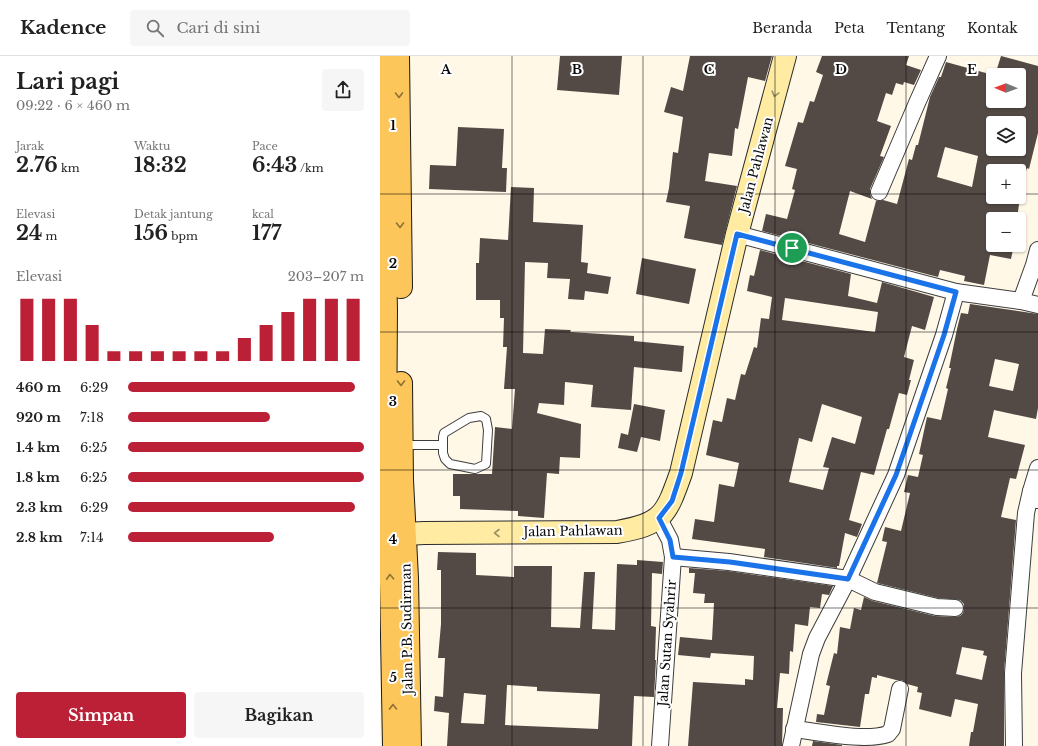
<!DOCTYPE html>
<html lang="id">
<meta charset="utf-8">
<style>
body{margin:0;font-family:"Libre Baskerville",serif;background:#f6f6f6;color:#222;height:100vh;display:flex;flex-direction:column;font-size:15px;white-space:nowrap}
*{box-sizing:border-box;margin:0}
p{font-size:13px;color:#767676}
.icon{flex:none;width:22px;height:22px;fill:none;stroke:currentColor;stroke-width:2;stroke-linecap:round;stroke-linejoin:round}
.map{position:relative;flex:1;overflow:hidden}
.panel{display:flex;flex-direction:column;background:#fff;width:380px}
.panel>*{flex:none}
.needle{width:26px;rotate:271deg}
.tools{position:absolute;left:606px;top:12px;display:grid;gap:8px}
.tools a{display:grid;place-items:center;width:40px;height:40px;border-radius:4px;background:#fff;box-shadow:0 1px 3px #0004;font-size:20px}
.pin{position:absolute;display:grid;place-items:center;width:34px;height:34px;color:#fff;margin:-17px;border:2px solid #fff;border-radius:50%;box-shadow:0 1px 4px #0007}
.round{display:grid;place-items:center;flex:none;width:42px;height:42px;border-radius:4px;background:#f6f6f6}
.summary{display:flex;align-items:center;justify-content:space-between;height:68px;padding:0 16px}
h1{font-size:22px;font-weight:700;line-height:30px}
.stats{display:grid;grid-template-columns:repeat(3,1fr);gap:6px;height:68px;padding:4px 16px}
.stats div{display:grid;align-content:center}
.stats b{font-size:20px;font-weight:700}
.stats small{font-size:11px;font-weight:400}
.stats p{font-size:11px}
.chart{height:112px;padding:8px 16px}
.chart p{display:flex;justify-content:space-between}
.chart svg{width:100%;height:72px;margin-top:4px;stroke:#bc2036;stroke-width:6}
.primary-button{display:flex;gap:8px;margin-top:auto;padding:8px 16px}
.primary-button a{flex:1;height:46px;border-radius:4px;background:#bc2036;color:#fff;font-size:16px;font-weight:700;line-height:46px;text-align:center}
.primary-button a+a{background:#f6f6f6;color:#222}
ul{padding:0 16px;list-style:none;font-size:13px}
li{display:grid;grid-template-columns:64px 48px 1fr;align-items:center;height:30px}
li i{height:10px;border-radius:5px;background:#bc2036}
header{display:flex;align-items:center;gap:24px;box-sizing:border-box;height:56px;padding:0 20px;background:#fff;border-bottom:1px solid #e0e0e0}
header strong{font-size:19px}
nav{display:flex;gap:22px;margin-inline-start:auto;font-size:14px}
.search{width:280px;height:36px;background:#f6f6f6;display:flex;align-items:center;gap:10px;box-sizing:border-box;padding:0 14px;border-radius:4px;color:#767676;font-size:15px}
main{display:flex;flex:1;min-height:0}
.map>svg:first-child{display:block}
</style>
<header>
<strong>Kadence</strong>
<div class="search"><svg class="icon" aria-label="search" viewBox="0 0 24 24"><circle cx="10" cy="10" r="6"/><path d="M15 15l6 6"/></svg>Cari di sini</div>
<nav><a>Beranda</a><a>Peta</a><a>Tentang</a><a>Kontak</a></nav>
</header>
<main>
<section class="panel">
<div class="summary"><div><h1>Lari pagi</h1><p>09:22 · 6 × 460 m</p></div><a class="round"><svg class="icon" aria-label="share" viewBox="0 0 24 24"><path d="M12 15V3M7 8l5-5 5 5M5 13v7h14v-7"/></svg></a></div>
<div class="stats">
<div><p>Jarak</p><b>2.76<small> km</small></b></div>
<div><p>Waktu</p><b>18:32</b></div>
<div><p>Pace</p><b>6:43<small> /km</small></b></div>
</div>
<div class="stats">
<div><p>Elevasi</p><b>24<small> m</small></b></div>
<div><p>Detak jantung</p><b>156<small> bpm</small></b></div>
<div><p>kcal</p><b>177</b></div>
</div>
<div class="chart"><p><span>Elevasi</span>203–207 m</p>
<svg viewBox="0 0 160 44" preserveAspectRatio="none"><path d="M5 44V6M15 44V6M25 44V6M35 44V22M45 44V38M55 44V38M65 44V38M75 44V38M85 44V38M95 44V38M105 44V30M115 44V22M125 44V14M135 44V6M145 44V6M155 44V6"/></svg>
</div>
<ul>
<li><b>460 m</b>6:29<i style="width:96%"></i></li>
<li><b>920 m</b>7:18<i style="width:60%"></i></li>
<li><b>1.4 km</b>6:25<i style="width:100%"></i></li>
<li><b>1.8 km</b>6:25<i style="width:100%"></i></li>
<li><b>2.3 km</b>6:29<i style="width:96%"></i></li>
<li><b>2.8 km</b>7:14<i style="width:62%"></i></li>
</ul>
<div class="primary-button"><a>Simpan</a><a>Bagikan</a></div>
</section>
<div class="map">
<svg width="658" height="690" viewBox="0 0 658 690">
<rect width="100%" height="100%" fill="#fff8e7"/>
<g fill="#534a46" fill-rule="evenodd">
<polygon points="180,0 242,0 239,39 177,34"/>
<polygon points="310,0 392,0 385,25 368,21 358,73 355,72 352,100 329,97 325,125 357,130 342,189 304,182 310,150 286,146 289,132 293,96 298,97 303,61 284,56 291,31 303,35"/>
<path d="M442,0h87l-3,9 15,5 -7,15 -10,-3 -1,3 -7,-2 -4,12 -6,-2 -9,28 14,5 -11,30 4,1 -14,32v5l2,5 -22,-8 -11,43 26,8 11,-41 7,-1 14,4 12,-45 3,1 4,-15h2l12,-48 9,-20h2l5,-15 47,13v26h26v-26h-24l6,-19 37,10v67l-9,36 -2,-1 -1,3h-33v26h27l-3,22h-24v26h21l-3,14 -21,-4 -6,30 -20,-4 1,-5 -25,-6 -2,7 -176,-46 4,-17 21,5 8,-29 -3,-1 5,-20 -12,-3 13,-44 5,1 7,-22 4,1 9,-27 -7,-3zM613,67h26v26h-26zM565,91l33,9 -6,31 -35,-10z"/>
<polygon points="78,71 124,73 122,112 127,112 126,136 49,133 50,109 76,110"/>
<polygon points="131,131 154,132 153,166 203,169 201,206 208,207 207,217 231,221 228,238 205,235 204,244 188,243 190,223 167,222 168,207 145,206 143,297 163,298 165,273 191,274 190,276 254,280 254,285 304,290 302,316 254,311 251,354 211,351 213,329 185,326 184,349 159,347 157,357 201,368 200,402 180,401 179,418 167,417 164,462 138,460 138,455 80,453 80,440 73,440 73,418 112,418 115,371 132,373 135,333 124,333 127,291 123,291 124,262 120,262 120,244 96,244 96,207 99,207 100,182 128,184"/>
<path d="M380,194l91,24 -3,22 29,7 5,-21 52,15 -9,33 -13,-4 -8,31 10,3 -5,20h2l-4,15 -8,-2 -10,36h-2l-13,46 -13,-3 -12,48 13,4 -5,13 -12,-4 -6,33h-2v2l-73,-11 1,-8 -73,-10 3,-20 19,3 5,-38 15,3 5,-24 -33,-8 7,-35 9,2 5,-24 8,2 6,-26 4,1 9,-28 3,1 4,-30 8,1 3,-22 -25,-6 3,-16 4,1zM405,242l93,14 -3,20 -93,-12zM442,348l40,13 -7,27 -23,-7 -9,30 6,1 -6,22 -34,-8 10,-44 13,4z"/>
<polygon points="262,202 316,213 309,248 256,238"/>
<path d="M590,248l68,10v94l-2,11 -42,-9 -6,27 37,8 -9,34 -6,-1 -9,39 15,3 -12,152v74h-35l2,-14h2l5,-28 -23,-5 -4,18 -32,-8 3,-16 -5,-1 1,-5 -11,-3 -5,-4h-6l-19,-5v3l-5,-1 -3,17h-4l-5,33 -44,-5 1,-8 7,1 6,-29 -4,-1 8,-32 3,1 3,-27 10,2 4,-21 7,2 3,-13 9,4 62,15 20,1 5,-1 3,-3 1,-5v-4l-4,-4 -22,-2 -61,-15 10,-41 -5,-1 3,-14 16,4 9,-38 -6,-1 4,-17 10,2 5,-22 -4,-1 8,-37 14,3 7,-31 -2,-1 5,-20h-2l8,-39 4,-16 7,1zM615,303l24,5 -6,27 -24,-5zM582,591l22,4 -1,4 4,1 -5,24 -26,-6z"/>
<polygon points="254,348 285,354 280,385 261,381 257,396 238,392 241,377 248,379"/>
<path d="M58,496l38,1v22l38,2v-11h38l-1,61 29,1 4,-56h11l-3,57 23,1 2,-66 20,1v-5l26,2 -1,12 -10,-1 -1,53 5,1 -1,33h1l-2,37 -20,-1 -2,50h-185l2,-33 -15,-2 1,-15 8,1 2,-39h-7l3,-34v-54h-4zM127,629l30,2v4l63,3 -2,35 -93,-4zM84,637l22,2 -2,29 -23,-1z"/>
<polygon points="309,512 348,515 453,530 449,539 442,538 440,552 430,551 428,570 415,568 413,596 410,595 409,618 400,617 397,652 403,652 402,690 308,690 313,626 365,629 365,623 373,624 374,600 331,597 330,602 298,599 300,581 332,584 334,547 324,547 325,538 313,537 315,517 309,517"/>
<polygon points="433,685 462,689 462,690 432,690"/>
</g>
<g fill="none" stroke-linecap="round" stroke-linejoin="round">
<defs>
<g id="lane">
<polygon points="101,360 106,363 108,374 106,408 95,413 70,408 65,403 63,397 63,381 64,377 89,362"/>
<polyline points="21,389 63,389"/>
</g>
<g id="street">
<polyline points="499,136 537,47 558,0"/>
<polyline points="357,178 576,236 641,245 658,249"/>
<polyline points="641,245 654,209 658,194"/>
<polyline points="657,444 651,435 658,412"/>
<polyline points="279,463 290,484 293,501 280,690"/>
<polyline points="293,501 349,506 468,523 495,536 557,551 575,552"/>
<path d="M414,673c26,3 70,13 94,5l4,-5 8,-40"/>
<polyline points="411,690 431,598 437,582 468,523 516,419 564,279 576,236"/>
<polyline points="634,690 633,617 646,457 651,435"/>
</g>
<path id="secondary" d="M6,479l38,-2 193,-1c46,-8 49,-17 64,-59l56,-239 48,-178"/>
<g id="primary">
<polyline points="0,0 6,253 5,396 11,525 14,690"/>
<polyline points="18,0 21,231"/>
<polyline points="21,327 22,424 27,522 30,690"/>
</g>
</defs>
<use href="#lane" stroke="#3d3d3d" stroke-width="10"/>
<use href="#street" stroke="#3d3d3d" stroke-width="18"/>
<use href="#secondary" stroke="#2c2c2c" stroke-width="24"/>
<use href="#primary" stroke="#1b1b1b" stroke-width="24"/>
<use href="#lane" stroke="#fff" stroke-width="8"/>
<use href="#street" stroke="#fff" stroke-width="16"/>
<use href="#secondary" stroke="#ffeca2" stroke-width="22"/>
<use href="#primary" stroke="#fcc65a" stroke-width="22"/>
</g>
<defs><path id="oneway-chevron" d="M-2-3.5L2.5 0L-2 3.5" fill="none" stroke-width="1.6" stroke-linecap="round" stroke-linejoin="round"/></defs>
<g stroke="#9d9265">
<use href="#oneway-chevron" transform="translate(395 38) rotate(105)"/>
<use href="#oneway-chevron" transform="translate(117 477) rotate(180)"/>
</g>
<g stroke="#8f7136">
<use href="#oneway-chevron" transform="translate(19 39) rotate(89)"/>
<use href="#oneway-chevron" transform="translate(20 169) rotate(89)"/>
<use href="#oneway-chevron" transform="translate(21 327) rotate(90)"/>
<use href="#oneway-chevron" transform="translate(10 521) rotate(-93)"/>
<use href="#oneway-chevron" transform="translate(13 651) rotate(-91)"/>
</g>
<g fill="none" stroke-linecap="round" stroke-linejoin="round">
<defs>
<polygon id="route" points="357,178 576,236 564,279 516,419 468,523 350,506 293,501 290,484 279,462 292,445 301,417"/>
</defs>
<use href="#route" stroke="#fff" stroke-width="8"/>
<use href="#route" stroke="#1a73e8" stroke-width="5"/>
</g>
<path fill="none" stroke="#0a0a0a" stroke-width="1" stroke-opacity="0.55" d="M132,0v690M263,0v690M395,0v690M526,0v690M0,138h613M639,138h19M0,276h658M0,414h658M0,552h658"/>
<g text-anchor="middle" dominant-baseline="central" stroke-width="4" stroke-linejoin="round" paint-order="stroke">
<g font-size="13" fill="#0a0a0a" stroke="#fff">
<text transform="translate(376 109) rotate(-75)">Jalan Pahlawan</text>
<text transform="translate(193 475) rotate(-1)">Jalan Pahlawan</text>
<text transform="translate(27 573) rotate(-91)">Jalan P.B. Sudirman</text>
<text transform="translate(287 587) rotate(-86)">Jalan Sutan Syahrir</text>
</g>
</g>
<g font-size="13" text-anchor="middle" font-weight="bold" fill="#0a0a0a" stroke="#fff" stroke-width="4" stroke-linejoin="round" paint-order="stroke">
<text x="66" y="18">A</text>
<text x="197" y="18">B</text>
<text x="329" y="18">C</text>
<text x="461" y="18">D</text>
<text x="592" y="18">E</text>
<text x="13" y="74">1</text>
<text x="13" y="212">2</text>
<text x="13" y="350">3</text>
<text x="13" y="488">4</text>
<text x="13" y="626">5</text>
</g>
</svg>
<div class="tools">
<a><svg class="needle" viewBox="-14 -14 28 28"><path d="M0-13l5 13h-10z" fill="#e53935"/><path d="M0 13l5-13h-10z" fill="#767676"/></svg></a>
<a><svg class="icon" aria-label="layers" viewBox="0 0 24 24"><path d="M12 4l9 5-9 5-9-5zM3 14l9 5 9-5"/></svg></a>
<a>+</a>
<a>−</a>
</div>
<div class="pin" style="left:412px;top:192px;background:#1e9e55"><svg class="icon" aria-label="arrive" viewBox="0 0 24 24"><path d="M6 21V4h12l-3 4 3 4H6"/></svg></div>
</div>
</main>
